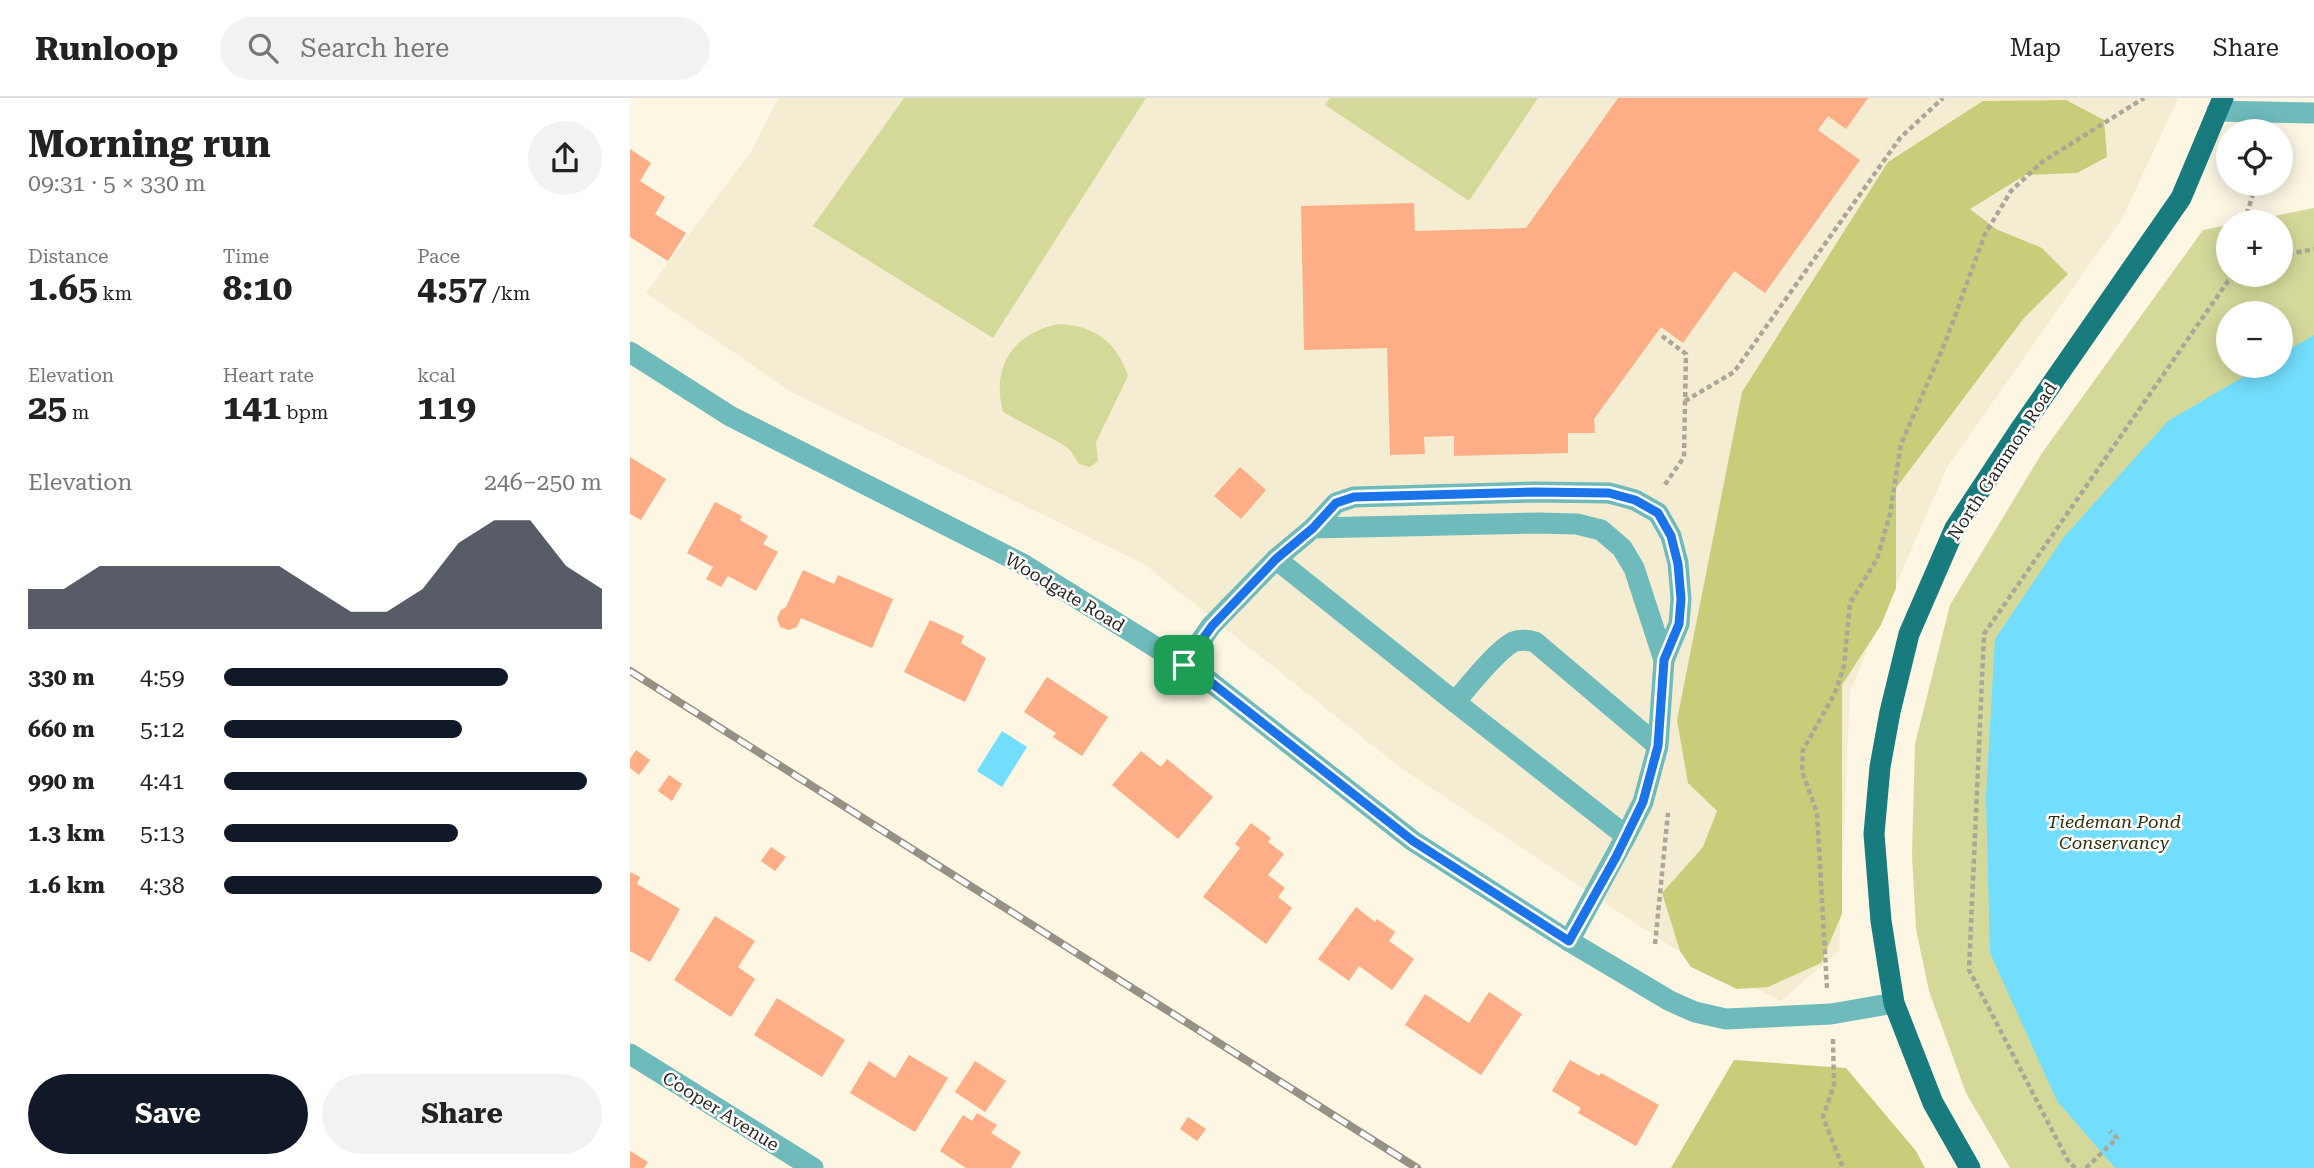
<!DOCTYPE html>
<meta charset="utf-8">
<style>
body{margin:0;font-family:"Roboto Serif",serif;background:#f2f2f2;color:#222;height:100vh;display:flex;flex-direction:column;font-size:26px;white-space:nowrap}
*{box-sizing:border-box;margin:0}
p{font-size:23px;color:#767676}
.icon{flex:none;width:38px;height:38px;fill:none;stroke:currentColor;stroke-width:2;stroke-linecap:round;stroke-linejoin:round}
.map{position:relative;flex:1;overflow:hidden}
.details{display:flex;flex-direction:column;background:#fff;width:630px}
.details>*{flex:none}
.fabs{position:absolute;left:1586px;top:21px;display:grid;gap:14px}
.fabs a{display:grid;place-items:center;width:77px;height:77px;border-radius:50%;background:#fff;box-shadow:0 4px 18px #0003;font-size:35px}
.pin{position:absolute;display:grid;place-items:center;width:60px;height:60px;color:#fff;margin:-30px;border-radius:14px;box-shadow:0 4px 10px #0006}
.round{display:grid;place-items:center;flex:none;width:74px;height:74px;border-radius:37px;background:#f2f2f2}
.headline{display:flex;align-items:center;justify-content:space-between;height:119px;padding:0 28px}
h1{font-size:38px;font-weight:700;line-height:52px}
.metrics{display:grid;grid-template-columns:repeat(3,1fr);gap:10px;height:119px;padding:7px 28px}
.metrics div{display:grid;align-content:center}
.metrics b{font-size:35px;font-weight:700}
.metrics small{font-size:19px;font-weight:400}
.metrics p{font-size:19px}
.chart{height:196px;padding:14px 28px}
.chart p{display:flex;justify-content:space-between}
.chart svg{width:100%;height:126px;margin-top:7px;fill:#111827;opacity:.7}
.action{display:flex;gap:14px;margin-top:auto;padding:14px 28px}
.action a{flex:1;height:80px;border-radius:42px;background:#111827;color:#fff;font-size:28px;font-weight:700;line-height:80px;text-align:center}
.action a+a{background:#f2f2f2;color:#222}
ul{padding:0 28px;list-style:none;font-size:23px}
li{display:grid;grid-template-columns:112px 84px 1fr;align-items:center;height:52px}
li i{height:18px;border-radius:9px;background:#111827}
header{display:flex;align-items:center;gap:42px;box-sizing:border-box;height:98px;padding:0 35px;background:#fff;border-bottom:2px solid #e0e0e0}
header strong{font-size:33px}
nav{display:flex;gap:38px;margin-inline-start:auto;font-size:24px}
.search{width:490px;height:63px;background:#f2f2f2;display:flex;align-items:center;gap:18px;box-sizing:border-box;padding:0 24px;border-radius:38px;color:#767676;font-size:26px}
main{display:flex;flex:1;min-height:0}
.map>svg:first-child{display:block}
</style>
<header>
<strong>Runloop</strong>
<div class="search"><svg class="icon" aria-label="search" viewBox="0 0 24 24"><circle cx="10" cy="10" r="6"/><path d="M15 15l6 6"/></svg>Search here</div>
<nav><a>Map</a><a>Layers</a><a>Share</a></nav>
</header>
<main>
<section class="details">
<div class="headline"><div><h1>Morning run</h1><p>09:31 · 5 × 330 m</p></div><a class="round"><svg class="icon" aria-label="share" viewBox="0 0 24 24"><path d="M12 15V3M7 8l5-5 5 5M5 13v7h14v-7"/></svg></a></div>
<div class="metrics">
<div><p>Distance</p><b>1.65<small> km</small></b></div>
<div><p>Time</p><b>8:10</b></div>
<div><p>Pace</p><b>4:57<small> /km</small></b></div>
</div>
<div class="metrics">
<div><p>Elevation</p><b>25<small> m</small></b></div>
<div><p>Heart rate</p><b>141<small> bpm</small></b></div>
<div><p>kcal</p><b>119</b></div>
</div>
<div class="chart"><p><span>Elevation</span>246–250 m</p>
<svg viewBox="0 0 160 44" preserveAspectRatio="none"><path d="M0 44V30L10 30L20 22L30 22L40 22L50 22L60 22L70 22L80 30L90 38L100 38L110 30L120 14L130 6L140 6L150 22L160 30V44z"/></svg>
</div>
<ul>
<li><b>330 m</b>4:59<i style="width:75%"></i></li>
<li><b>660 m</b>5:12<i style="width:63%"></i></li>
<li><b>990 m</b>4:41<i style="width:96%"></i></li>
<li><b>1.3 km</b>5:13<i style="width:62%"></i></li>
<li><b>1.6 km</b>4:38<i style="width:100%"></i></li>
</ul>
<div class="action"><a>Save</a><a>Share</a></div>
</section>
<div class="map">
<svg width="1684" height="1070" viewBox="0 0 1684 1070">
<rect width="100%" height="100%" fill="#fcf6e3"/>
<polygon fill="#f5edd2" points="148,0 1548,0 1493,119 1317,369 1220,593 1209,853 1151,903 1042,849 772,671 514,466 163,295 16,195 122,52"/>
<g fill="#d4d99a" fill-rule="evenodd">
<polygon points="274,0 516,0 363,240 183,128"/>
<polygon points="700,0 908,0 839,103 695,7"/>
<path d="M1684,110v960h-304l-44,-75 -37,-102 -13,-62 -4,-74 3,-111 35,-139 92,-152 161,-223 25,-5v50h52v-53h-37zM1598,215h52v53h-52z"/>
<path d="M428,226c36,1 59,18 70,52l-32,66 2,19 -8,6 -11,-3 -9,-14 -8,-6 -59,-32c-12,-46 10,-78 55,-88z"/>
</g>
<g fill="#c7cd79">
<polygon points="1436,2 1474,22 1477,59 1447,75 1395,77 1340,111 1366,131 1412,150 1438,176 1394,220 1266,390 1266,490 1251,527 1212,587 1212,816 1191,865 1138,889 1107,891 1061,869 1050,853 1032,795 1073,749 1087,713 1058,685 1047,622 1112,294 1258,64 1353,3"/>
<polygon points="1104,962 1216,970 1286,1053 1295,1070 1041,1070"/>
</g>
<g fill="#72ddfc">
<polygon points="1684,237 1684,1070 1485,1070 1427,1003 1360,855 1356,698 1365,541 1434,439 1538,323 1632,268 1650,268 1650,257"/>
<polygon points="372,633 397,649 372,689 347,673"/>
</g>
<g fill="#fdae86">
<polygon points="988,0 1238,0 1216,31 1198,18 1188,32 1230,62 1135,195 1104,173 1053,245 1031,229 964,321 965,335 938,335 938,355 824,358 824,338 794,339 795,356 760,357 757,250 674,252 671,108 784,105 785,133 896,130"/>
<polygon points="0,51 21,65 10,83 35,99 25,116 56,135 38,163 0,139"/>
<polygon points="0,359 36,381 11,422 0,416"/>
<polygon points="610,369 636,392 611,421 584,398"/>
<polygon points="85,404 112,418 110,422 138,438 133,446 148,454 126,493 98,478 91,489 76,481 83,469 57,455"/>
<polygon points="173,472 204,486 208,477 263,501 242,550 171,520 167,529 159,532 150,529 147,520 151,512 156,509"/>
<polygon points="300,522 334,538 331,545 356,560 335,604 274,574"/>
<polygon points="417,579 478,619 452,658 423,639 426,635 394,614"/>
<polygon points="6,652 20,662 9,677 0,670 0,661"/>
<polygon points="511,653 531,669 537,661 583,699 548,741 482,687"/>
<polygon points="39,677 52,686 42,703 28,693"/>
<polygon points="621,725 641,740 638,744 654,756 638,777 655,790 648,799 662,810 636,846 573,799 610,750 605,746"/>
<polygon points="141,749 156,759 145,773 131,763"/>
<polygon points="0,774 10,779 7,786 50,811 20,864 0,853"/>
<polygon points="726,809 745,824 747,821 765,834 759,843 784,861 762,892 729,868 719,883 688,861"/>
<polygon points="85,818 125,843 108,869 125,881 101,919 44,882"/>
<polygon points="859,894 892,916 851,977 775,927 795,896 839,925"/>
<polygon points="147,900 215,942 192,979 124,937"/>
<polygon points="279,957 318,980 285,1034 220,995 239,963 265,980"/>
<polygon points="940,962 969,978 971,975 1029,1007 1006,1048 948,1015 951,1010 922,993"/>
<polygon points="345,963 376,983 355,1014 325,994"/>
<polygon points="347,1015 367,1027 361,1035 391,1054 381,1070 336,1070 310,1053 333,1017 342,1023"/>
<polygon points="558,1019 576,1031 567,1043 550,1031"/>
<polygon points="0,1053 18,1064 14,1070 0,1070"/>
</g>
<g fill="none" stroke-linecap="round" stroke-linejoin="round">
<g stroke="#aba798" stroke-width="4.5" stroke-dasharray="5 3.5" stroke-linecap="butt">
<polyline points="1614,124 1625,90"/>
<polyline points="1650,158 1684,151"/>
<polyline points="1032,238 1056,256 1054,359 1034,388"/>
<polyline points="1055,303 1104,274 1270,40 1313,0"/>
<polyline points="1025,846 1038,715"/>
<polyline points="1197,890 1187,715 1172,673 1173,652 1205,595 1214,568 1220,505 1247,461 1260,416 1271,346 1315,245 1355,136 1381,93 1412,64 1514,0"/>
<polyline points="1203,941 1204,987 1193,1019 1213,1070"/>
<polyline points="1445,1070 1437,1061 1339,872 1354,536 1598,183 1609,177"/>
<polyline points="1456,1070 1487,1040 1480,1033"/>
</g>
<g stroke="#6fbabb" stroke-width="21">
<polyline points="1587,13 1684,15"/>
<polyline points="0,254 100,318 391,465 578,582 783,743 939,843 1040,903 1065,914 1096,921 1201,916 1264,905"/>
<polyline points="683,430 706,405 724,399 903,394 979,395 1005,402 1028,415 1041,438 1048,465 1051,501 1049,526 1034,562"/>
<polyline points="646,461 825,604"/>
<path d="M554,567l27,-39 65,-67 37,-31 225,-5 39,1 24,6 21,18 12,20 30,92 -6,86 -15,56 -17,34 -171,-134c14,-16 41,-51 58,-60 8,-3 15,-2 22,0l123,104"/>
<polyline points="939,843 996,738"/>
<polyline points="0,956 183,1070"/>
</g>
<polyline stroke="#187c7e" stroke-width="21" points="1340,1070 1303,1005 1264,905 1251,823 1244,736 1250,669 1260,614 1279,536 1325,430 1389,333 1551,100 1593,0"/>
<defs>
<polyline id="rail" points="0,573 787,1070"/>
</defs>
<use href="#rail" stroke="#959184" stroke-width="8"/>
<use href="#rail" stroke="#fff" stroke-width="5" stroke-dasharray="16" stroke-linecap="butt"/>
</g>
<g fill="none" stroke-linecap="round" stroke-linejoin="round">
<defs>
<polygon id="route" points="904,394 979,395 1005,402 1028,415 1041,438 1048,466 1051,501 1049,526 1034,562 1028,648 1013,704 986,759 939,843 783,743 578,582 554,567 582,528 646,461 683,430 706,405 724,399"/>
</defs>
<use href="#route" stroke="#fff" stroke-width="14"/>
<use href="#route" stroke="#1a73e8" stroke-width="9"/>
</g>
<g text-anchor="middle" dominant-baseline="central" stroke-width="5" stroke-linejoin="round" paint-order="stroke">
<g font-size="18" fill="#28261f" stroke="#fff">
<text transform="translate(1372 363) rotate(-57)">North Gammon Road</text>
<text transform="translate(435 494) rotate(31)">Woodgate Road</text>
<text transform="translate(91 1013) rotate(32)">Cooper Avenue</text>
</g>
<g font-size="18" font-style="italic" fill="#2f310c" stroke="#fff">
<text x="1484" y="723">Tiedeman Pond<tspan x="1484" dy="21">Conservancy</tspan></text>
</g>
</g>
</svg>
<div class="fabs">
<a><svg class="icon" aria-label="locate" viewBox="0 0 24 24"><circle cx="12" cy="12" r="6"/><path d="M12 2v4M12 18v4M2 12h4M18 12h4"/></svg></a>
<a>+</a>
<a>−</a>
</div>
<div class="pin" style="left:554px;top:567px;background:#1e9e55"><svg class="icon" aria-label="arrive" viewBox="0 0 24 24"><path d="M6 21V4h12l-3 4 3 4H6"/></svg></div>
</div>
</main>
